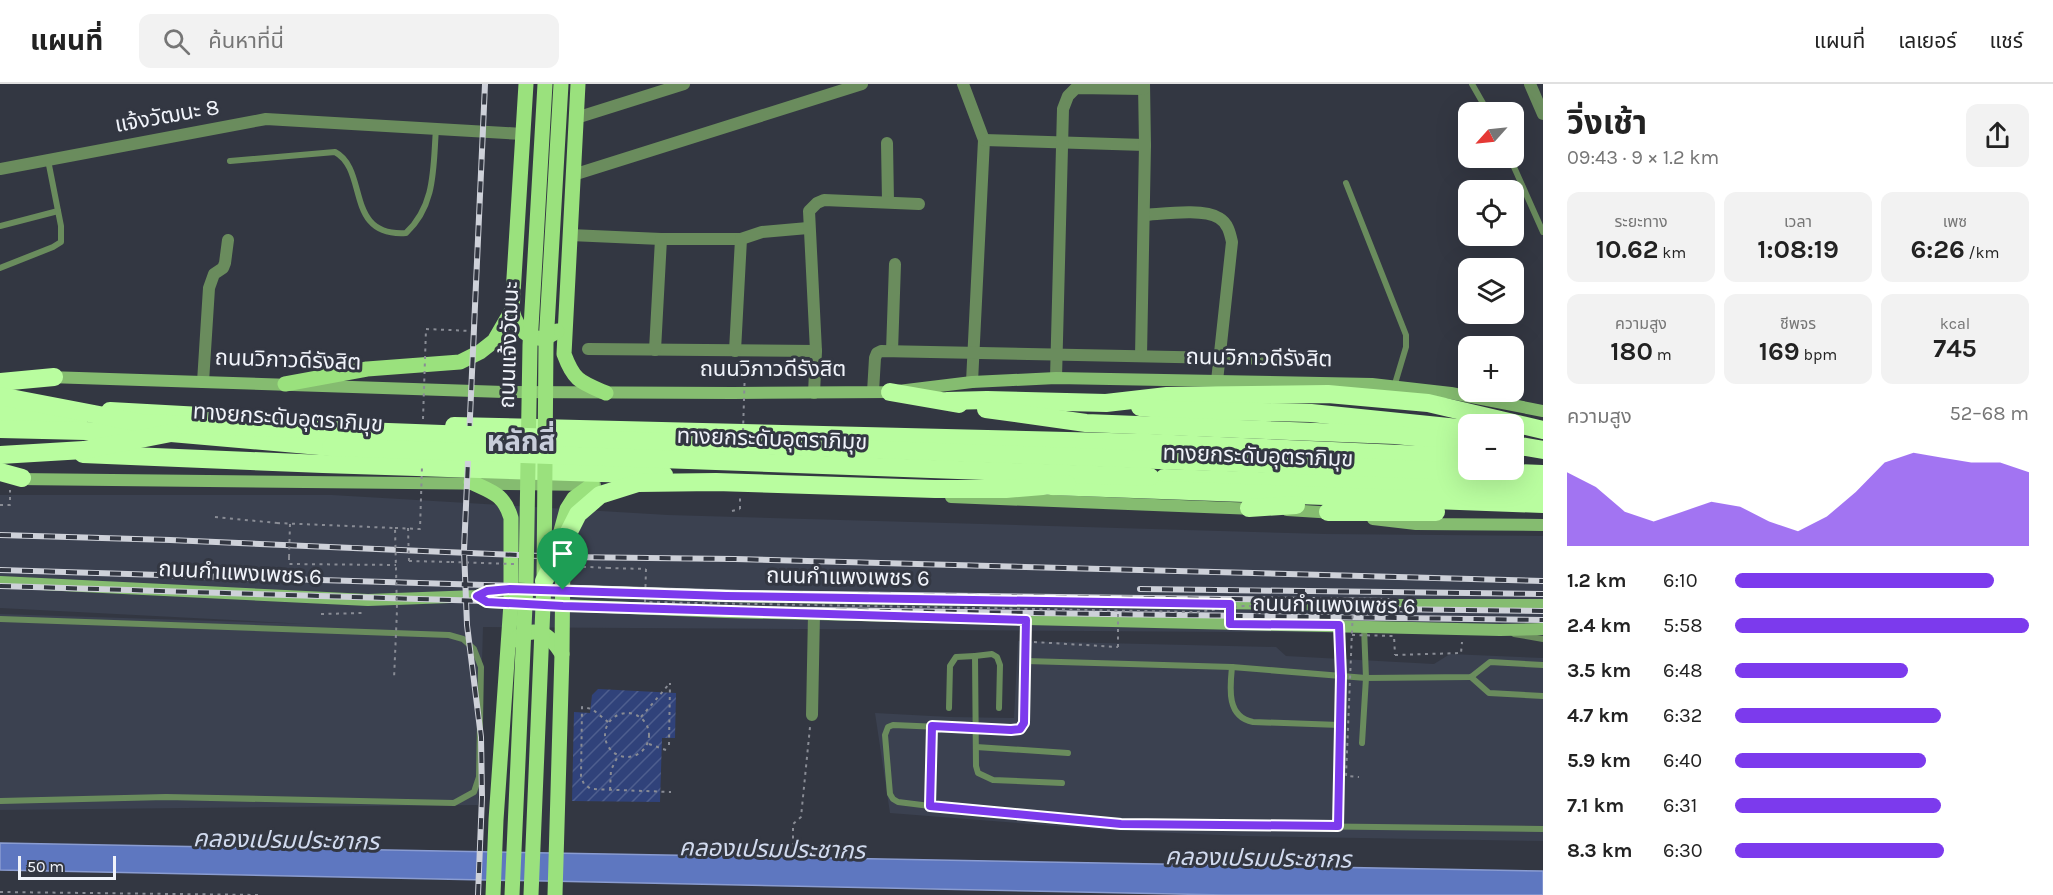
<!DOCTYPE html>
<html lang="th">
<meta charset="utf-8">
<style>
body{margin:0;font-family:Karla,"Noto Sans Thai",sans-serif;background:#f2f2f2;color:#222;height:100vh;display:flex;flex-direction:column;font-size:22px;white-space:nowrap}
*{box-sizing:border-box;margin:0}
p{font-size:20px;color:#767676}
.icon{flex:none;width:33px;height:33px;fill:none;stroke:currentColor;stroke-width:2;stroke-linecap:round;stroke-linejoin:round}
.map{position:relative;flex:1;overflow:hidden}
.drawer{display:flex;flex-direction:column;background:#fff;width:510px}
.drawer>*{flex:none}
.needle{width:39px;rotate:243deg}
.controls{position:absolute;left:1458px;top:18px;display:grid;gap:12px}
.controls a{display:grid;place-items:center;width:66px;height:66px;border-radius:12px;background:#fff;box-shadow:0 6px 24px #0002;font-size:30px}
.scale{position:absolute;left:18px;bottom:15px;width:98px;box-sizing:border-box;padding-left:6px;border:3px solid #f0f3fa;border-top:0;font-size:16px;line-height:21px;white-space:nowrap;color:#f0f3fa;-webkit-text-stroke:4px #333742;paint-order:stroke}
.pin{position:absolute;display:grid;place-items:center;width:51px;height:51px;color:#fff;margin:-62px -26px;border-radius:50% 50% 50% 0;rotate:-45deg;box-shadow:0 0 6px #0007}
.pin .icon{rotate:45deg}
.round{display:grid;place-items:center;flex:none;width:63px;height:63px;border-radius:12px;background:#f2f2f2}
.head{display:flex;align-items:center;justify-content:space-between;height:102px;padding:0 24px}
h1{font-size:33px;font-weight:700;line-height:45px}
.stats{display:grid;grid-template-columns:repeat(3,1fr);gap:9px;height:102px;padding:6px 24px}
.stats div{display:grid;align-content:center;border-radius:12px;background:#f2f2f2;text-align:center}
.stats b{font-size:26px;font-weight:700}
.stats small{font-size:16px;font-weight:400}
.stats p{font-size:16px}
.chart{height:168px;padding:12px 24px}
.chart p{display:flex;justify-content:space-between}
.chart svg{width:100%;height:108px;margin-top:6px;fill:#7c3aed;opacity:.7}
ul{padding:0 24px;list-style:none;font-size:20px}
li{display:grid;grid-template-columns:96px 72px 1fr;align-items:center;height:45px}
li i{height:15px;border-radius:8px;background:#7c3aed}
header{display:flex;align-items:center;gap:36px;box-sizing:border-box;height:84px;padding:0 30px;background:#fff;border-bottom:2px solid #e0e0e0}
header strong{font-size:28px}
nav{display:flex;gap:33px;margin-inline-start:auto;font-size:21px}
.search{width:420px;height:54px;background:#f2f2f2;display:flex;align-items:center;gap:15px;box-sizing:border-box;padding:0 21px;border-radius:12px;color:#767676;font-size:22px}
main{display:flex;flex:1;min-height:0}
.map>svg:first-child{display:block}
</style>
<header>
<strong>แผนที่</strong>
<div class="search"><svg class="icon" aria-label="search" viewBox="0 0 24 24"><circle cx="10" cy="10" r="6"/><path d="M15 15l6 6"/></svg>ค้นหาที่นี่</div>
<nav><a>แผนที่</a><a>เลเยอร์</a><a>แชร์</a></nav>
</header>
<main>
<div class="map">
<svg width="1543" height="811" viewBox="0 0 1543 811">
<defs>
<pattern id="garden-furrows" width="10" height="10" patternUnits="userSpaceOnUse" patternTransform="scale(1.5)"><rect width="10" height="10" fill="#30427a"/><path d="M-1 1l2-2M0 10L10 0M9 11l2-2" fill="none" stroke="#4e5e8e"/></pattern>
</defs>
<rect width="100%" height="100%" fill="#333742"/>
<g fill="#3b4150">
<polygon points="0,411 332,411 668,431 1326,450 1543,452 1543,550 483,543 478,721 0,726 0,530 308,540 0,524"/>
<polygon points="1018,557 1276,563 1286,572 1434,580 1450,570 1543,574 1543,757 1242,752 1106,746 890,729 875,629 950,633 1014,634"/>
</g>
<polygon fill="url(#garden-furrows)" points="598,605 676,609 675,654 662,654 660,718 572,717 574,628 590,629 592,611"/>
<polygon fill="#5e77c0" stroke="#8a9cd1" stroke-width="1.5" points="0,759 1543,787 1543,811 1225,811 0,786"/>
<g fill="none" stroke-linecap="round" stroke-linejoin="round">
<g stroke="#898c95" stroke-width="2" stroke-dasharray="3 4.5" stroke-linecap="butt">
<polyline points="426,245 472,247"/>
<polyline points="0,421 10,421 10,406"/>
<polyline points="732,427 740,425"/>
<polyline points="215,433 277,439"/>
<polyline points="289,473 289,480 396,481"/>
<polyline points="409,477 451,478"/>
<polyline points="608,484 646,485"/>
<polyline points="321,530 362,529"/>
<polyline points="1034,558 1118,563"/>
<polyline points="1395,571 1461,569 1462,558"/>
<circle cx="627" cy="651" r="22"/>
<polyline points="641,633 670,599"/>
<polyline points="608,638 592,625 582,623 581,693 584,700 591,705 671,708"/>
<polyline points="649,660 669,667"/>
<polyline points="669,661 670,599"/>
<polyline points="610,706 611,686 618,672"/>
<polyline points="793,762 793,740 801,733 810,643"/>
<polyline points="0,808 261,811"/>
</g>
<g stroke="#6a8c5d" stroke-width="6">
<polyline points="1472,0 1488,28"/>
<polyline points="1510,74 1543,148"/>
<path d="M230,77l105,-9c34,18 9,85 71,81 30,-28 27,-66 30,-104"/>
<polyline points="1346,99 1406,251 1406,263 1394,303"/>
<polyline points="0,142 58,127"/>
<polyline points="0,184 53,163 61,158 61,142 48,76"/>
<polyline points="0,535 449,551 463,555 474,565 481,583 479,693 474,708 454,719 166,713 0,717"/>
<polyline points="1026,536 1025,639 1020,645 1011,646 893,641 888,643 885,651 890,710 893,715 898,718 930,722 1121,740 1543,745"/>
<polyline points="1514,550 1543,555"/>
<polyline points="1026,577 1232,583 1366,594 1471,593 1490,578 1543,581"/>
<path d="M1232,583c-2,20 -6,50 21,55l87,3"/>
<polyline points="1471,593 1489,609 1543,612"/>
<polyline points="949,624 950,582 956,573 975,572"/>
<polyline points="999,624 1000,581 997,573 992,570 975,572 976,682 978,689 993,696 1062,699"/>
<polyline points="1362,659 1366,594 1364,543"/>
<polyline points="976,663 1068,669"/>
<polyline points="930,722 932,642"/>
<polyline points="1338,742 1341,592 1339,542"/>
</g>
<g stroke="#6a8c5d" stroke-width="12">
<polyline points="963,0 984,56 972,298"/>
<polyline points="1530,0 1543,30"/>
<polyline points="576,34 684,0"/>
<polyline points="984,56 1145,61"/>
<polyline points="887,59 888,118"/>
<polyline points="0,85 266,35 523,50"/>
<polyline points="573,91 862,0"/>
<path d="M1144,131c19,-1 59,-7 75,3 9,5 11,15 13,24l-15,139"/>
<polyline points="570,151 661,155 741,155"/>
<polyline points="588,265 816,267"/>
<polyline points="655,266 661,155"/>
<polyline points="735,267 741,155 762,148 808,144"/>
<polyline points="892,267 895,180"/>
<polyline points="1141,272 1145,61 1144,0"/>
<polyline points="1056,294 1063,25 1068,12 1076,4 1144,5"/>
<polyline points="203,298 209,204 214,190 223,184 225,179 228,156"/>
<polyline points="873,308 875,274 877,269 881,267 1278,275"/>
<polyline points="814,309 816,267 809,127 817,119 824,116 919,120"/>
<polyline points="812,631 814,530"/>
</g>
<g stroke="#85bc70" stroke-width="12">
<polyline points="48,293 504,308 733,309 890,308 972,298 1056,294 1372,300 1451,309 1543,327"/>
<polyline points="16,395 595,401"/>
<polyline points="951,413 1255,425"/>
<polyline points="1287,426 1335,429"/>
<polyline points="1373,435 1416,440 1543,441"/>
<polyline points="0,498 368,516 477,512 487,507 511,505 726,512 900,515 1367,521 1543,521"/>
<polyline points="477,512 487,518 726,528 1500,546 1543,545"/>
</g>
<g stroke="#9ae17d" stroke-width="15">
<path d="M578,0l-14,270c10,27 16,28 42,39"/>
<path d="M512,226c5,22 24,38 45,21"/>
<polyline points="285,300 367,285 460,278 480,268 494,257 512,226 526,0"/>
<path d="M471,398c21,10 33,12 40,36v85l-15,217 -3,75"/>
<path d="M514,556c21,-16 36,-6 48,14"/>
<polyline points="555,811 562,570 563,465 561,447 567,425 574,414 592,401"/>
</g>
<g stroke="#b9fd9f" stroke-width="18">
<polyline points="0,298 54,293"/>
<polyline points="890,308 959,320"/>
<polyline points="947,317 987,316 1106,319 1167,312 1328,310 1428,319 1543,346"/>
<polyline points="1140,323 1174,326 1311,329 1468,345"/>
<polyline points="986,325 1086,339 1395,351 1468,358"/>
<polyline points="110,327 238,334"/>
<polyline points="0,328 79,334"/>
<polyline points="454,342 1150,359 1468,373"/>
<polyline points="0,345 171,349 331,363"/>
<polyline points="1514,361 1543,366"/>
<polyline points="83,370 323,380 664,391"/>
<polyline points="0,388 22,394"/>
<polyline points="1164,394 1543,406"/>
<polyline points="1051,402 1543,420"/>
<polyline points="1249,424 1296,421"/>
<polyline points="1328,428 1436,428"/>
</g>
<defs>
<g id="rail">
<polyline points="0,451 170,456 563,473 735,475 1543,497"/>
<polyline points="0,486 741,509 1389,517"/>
<polyline points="0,502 740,525 1543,536"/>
<polyline points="1140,505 1543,510"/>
<polyline points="1378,525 1543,527"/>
<polyline points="478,811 482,713 481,653 467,541 464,466 485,0"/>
</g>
</defs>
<use href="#rail" stroke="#ced1d9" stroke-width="6"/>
<use href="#rail" stroke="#333742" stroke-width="4" stroke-dasharray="11" stroke-linecap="butt"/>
<g stroke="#898c95" stroke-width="2" stroke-dasharray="3 4.5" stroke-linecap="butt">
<polyline points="423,335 426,245"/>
<polyline points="743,347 745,284"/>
<polyline points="740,425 740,412"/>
<polyline points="277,439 395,444 397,526 394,595"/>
<polyline points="395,444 420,445 422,382"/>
<polyline points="408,444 409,477"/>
<polyline points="289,473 290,440"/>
<polyline points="451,478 514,480"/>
<polyline points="568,482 608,484"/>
<polyline points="646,485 645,518 1196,528 1243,522 1353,523 1346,692 1359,693"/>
<polyline points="1352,551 1394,552 1395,571"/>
<polyline points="1118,563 1118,526"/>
</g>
<g stroke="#9ae17d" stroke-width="15">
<polyline points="512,811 526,499 530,261 545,0"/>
<polyline points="531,811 544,497 546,260 561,0"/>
</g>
<g stroke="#b9fd9f" stroke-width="18">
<polyline points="0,312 141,339 1543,390"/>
<polyline points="331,363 1150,393"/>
<polyline points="0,371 84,366 171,349"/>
<polyline points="544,497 578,430 600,411 638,399 716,398 935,405 1006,405 1067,400"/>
</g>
</g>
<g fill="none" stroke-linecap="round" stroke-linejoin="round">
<defs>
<polygon id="route" points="510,505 726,512 1230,520 1230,540 1339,541 1341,592 1338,742 1121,740 930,722 932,642 1011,646 1020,645 1024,639 1026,536 563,522 487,518 477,512 487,507"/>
</defs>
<use href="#route" stroke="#fff" stroke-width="12"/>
<use href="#route" stroke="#7c3aed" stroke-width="8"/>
</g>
<g text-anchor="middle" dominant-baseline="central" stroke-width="6" stroke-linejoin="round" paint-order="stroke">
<g font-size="22" fill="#f0f3fa" stroke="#333742">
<text transform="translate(167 32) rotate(-10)">แจ้งวัฒนะ 8</text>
<text transform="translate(509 261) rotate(-88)">ถนนแจ้งวัฒนะ</text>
<text transform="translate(1259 274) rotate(1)">ถนนวิภาวดีรังสิต</text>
<text transform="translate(288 276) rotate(2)">ถนนวิภาวดีรังสิต</text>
<text x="773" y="285">ถนนวิภาวดีรังสิต</text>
<text transform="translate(288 334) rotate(4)">ทางยกระดับอุตราภิมุข</text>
<text transform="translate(772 355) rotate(2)">ทางยกระดับอุตราภิมุข</text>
<text transform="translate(1258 372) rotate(2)">ทางยกระดับอุตราภิมุข</text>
<text transform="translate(240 489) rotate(3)">ถนนกำแพงเพชร 6</text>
<text transform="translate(848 493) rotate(1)">ถนนกำแพงเพชร 6</text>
<text transform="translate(1334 521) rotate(1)">ถนนกำแพงเพชร 6</text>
</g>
<g font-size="24" font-style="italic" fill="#d1daee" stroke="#333742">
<text transform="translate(286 756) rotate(1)">คลองเปรมประชากร</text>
<text transform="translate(772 765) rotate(1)">คลองเปรมประชากร</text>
<text transform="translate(1258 774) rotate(1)">คลองเปรมประชากร</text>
</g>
<g font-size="28" font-weight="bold" fill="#c8cdda" stroke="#333742">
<text x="521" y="357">หลักสี่</text>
</g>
</g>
</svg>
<div class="controls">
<a><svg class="needle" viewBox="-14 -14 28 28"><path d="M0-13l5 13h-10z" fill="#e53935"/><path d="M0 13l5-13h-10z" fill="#767676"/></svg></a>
<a><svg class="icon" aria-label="locate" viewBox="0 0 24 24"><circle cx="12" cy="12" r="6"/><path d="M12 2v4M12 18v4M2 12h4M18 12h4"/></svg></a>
<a><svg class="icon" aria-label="layers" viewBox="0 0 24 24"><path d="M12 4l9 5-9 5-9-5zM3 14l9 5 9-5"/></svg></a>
<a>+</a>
<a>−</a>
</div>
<div class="scale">50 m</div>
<div class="pin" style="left:563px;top:506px;background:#1e9e55"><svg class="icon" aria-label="arrive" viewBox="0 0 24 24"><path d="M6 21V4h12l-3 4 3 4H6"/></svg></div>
</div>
<section class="drawer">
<div class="head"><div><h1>วิ่งเช้า</h1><p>09:43 · 9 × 1.2 km</p></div><a class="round"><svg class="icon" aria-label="share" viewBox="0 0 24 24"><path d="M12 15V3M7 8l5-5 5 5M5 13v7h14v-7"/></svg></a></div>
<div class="stats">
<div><p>ระยะทาง</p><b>10.62<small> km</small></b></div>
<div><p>เวลา</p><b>1:08:19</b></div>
<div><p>เพซ</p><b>6:26<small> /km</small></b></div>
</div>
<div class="stats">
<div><p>ความสูง</p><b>180<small> m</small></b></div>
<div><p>ชีพจร</p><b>169<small> bpm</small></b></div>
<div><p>kcal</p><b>745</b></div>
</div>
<div class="chart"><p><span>ความสูง</span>52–68 m</p>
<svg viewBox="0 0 160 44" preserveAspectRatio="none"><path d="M0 44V14L10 20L20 30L30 34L40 30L50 26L60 28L70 34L80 38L90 32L100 22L110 10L120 6L130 8L140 10L150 10L160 14V44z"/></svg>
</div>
<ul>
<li><b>1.2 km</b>6:10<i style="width:88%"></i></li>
<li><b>2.4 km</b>5:58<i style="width:100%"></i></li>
<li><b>3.5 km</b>6:48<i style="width:59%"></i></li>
<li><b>4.7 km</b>6:32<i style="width:70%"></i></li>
<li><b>5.9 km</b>6:40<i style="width:65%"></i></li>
<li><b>7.1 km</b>6:31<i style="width:70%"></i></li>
<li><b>8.3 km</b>6:30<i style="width:71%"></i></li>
</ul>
</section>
</main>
